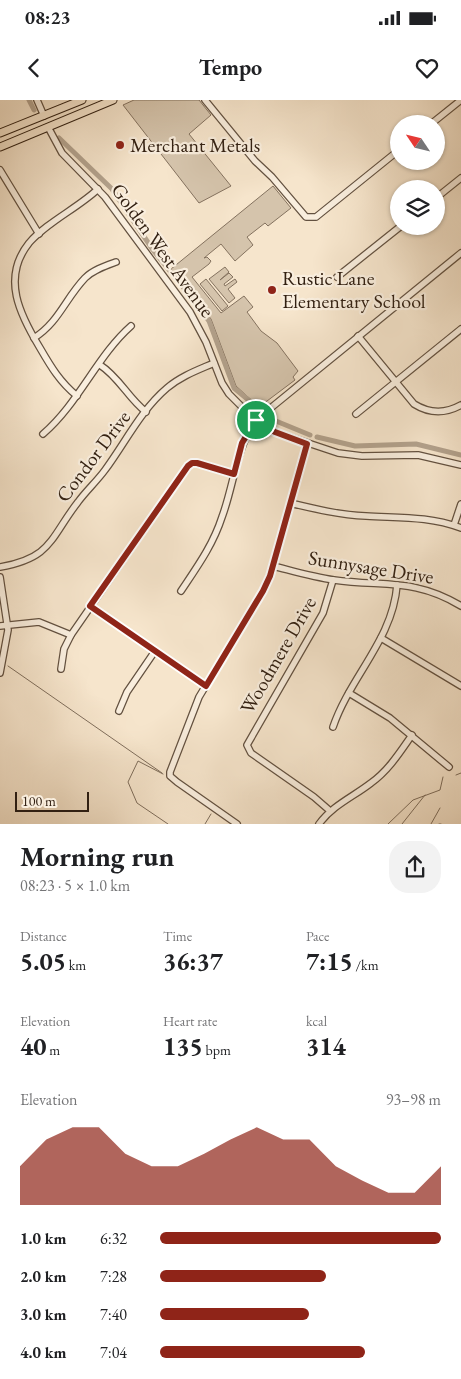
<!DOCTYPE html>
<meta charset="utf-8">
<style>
body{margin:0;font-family:"EB Garamond",serif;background:#f2f2f2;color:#202124;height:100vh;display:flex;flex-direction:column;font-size:19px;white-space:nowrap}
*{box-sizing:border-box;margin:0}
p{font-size:16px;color:#757577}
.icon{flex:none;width:28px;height:28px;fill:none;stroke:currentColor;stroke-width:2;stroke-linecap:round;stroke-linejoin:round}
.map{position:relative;height:724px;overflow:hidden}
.drawer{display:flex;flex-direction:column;background:#fff;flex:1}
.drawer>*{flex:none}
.needle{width:32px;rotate:305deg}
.buttons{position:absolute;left:390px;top:15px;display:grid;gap:10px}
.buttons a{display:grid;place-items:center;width:55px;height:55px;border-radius:50%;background:#fff;box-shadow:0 1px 4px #0004;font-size:25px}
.scale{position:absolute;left:15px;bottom:12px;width:74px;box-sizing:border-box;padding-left:5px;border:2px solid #322012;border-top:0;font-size:14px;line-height:18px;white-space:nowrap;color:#322012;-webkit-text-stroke:4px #f9eede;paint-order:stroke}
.pin{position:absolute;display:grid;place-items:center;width:42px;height:42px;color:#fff;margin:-21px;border:2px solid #fff;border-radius:50%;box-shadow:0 1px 5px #0007}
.round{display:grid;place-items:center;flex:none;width:52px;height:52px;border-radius:20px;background:#f2f2f2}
.head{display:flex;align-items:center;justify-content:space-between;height:85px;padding:0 20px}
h1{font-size:28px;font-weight:700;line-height:38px}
.metrics{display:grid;grid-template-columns:repeat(3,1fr);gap:8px;height:85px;padding:5px 20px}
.metrics div{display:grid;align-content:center}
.metrics b{font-size:25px;font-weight:700}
.metrics small{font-size:14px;font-weight:400}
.metrics p{font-size:14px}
.chart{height:140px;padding:10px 20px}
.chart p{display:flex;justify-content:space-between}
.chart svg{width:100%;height:90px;margin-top:5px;fill:#8f2418;opacity:.7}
ul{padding:0 20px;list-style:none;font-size:16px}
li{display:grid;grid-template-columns:80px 60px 1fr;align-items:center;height:38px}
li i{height:12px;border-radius:6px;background:#8f2418}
.status{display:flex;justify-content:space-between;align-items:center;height:35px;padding:0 25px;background:#fff;direction:ltr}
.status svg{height:14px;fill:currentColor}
header{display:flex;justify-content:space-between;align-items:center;height:65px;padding:0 20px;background:#fff;font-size:22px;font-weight:700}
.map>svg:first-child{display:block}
</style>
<div class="status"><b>08:23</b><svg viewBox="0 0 49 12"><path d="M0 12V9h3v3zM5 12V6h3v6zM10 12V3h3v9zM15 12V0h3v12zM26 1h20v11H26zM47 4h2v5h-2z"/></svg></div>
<header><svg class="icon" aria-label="back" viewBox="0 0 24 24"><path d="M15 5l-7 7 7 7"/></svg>Tempo<svg class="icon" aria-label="heart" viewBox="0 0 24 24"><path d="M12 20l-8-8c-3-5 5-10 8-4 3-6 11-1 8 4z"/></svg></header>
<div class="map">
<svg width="461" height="724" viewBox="0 0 461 724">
<rect width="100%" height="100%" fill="#f6e5cc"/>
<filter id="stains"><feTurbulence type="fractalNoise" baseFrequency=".004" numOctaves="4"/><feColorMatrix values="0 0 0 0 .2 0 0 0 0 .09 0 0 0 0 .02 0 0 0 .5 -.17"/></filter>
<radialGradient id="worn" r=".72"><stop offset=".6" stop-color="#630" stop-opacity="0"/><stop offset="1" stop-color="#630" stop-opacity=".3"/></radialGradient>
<g fill="#d5c4ac" stroke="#84725f">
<polygon points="134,0 199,0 211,15 189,34 231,86 199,103 123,5"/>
<polygon points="273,86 291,108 268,126 265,123 247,137 253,145 235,161 221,144 204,158 207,157 211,161 209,164 192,177 221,213 244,196 253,207 247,212 261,231 277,243 298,271 293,277 295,280 259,307 236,286 211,219 171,169"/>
<polygon points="225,167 229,172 220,180 229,173 233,177 224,184 225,186 235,179 237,182 228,189 235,198 229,203 209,179"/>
<polygon points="206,179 228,206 222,211 200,184"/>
</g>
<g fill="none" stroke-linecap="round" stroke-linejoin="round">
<g stroke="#7f6e5c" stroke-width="1">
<polyline points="8,566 162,673"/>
<polyline points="163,674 138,661 128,682 137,703 168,724"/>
<polyline points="456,675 461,673"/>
<polyline points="205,724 211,714"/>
<polyline points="388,724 413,700 440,690 443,677"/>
<polyline points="402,724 425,695"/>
<polyline points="431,724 440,708"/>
<polyline points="439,724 441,724"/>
</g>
<g stroke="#b3a28d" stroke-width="5">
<polyline points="29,0 34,10"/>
<polyline points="59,38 112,89 153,150 200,208 209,221 234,288 258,308"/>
<polyline points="271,319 310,335"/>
<polyline points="317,337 355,346 416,344 461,355"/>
</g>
<defs>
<g id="minor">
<polyline points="37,0 44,16"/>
<polyline points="205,0 255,61 272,77 306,117 316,117 399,50"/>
<polyline points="431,24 461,0"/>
<polyline points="48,27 62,53 105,97 190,212 206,242 222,283 229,294 250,315 275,332 338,353 362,356 418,355 461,365"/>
<polyline points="0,70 39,134"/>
<polyline points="436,98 461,78"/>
<polyline points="337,177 401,126"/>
<path d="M358,236l56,68c16,10 31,10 47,1"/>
<path d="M34,238c25,-16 31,-39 51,-60 8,-8 20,-12 31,-16"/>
<path d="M100,265c19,12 28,33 46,47"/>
<path d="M77,296c-17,-14 -26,-29 -37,-48 -20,-33 -39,-70 -11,-105 18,-21 49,-35 69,-54"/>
<polyline points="356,314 461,229"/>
<path d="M43,334c36,-31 54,-78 88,-108"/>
<path d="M290,403c25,6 50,12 76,13 33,2 63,0 95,12"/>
<polyline points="454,425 461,404"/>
<path d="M273,466c20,5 40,11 61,14 50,7 81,-2 127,26"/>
<path d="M0,467c52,-9 50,-29 78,-65 8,-11 19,-21 27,-32 20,-27 36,-60 62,-82 14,-12 31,-18 47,-25"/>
<polyline points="0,477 8,530 0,573"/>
<path d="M181,491c16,-24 32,-46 41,-74 12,-32 14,-69 34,-97l205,-167"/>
<polyline points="90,506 206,586"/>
<polyline points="0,526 39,522 71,535"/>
<polyline points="381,538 461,586"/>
<polyline points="61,569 64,549 71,535 188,366 192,363 197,363 234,374"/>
<polyline points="349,593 390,618 449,667"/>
<polyline points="119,611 127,592 155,551"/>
<path d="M333,627c17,-50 60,-88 64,-142"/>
<polyline points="329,710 314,697 251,653 247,645 323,513 333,480"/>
<polyline points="237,724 177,682 170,676 170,672 199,597 263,491 270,475 307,344"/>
<path d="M319,724c14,-19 34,-27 52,-41 18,-13 29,-31 41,-48"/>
</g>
<g id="major">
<polyline points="0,33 82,0"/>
<polyline points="0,47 113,0"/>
</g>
</defs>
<use href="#minor" stroke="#635140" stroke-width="8"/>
<use href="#major" stroke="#322012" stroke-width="9"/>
<use href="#minor" stroke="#f9eede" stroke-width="5.5"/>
<use href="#major" stroke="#f6e5cc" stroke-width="7"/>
</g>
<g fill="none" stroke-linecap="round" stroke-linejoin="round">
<defs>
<polygon id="route" points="256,320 275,332 307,344 270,476 263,491 206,586 90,506 188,366 192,363 197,363 234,374 242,343"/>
</defs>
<use href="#route" stroke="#fff" stroke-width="10"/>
<use href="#route" stroke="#8f2418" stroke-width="6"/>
</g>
<g fill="#8f2418" stroke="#f9eede" stroke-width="2">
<circle cx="120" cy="45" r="5"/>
<circle cx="272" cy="190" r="5"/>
</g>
<g text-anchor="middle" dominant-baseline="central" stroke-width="4.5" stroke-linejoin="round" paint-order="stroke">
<g font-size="20" fill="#322012" stroke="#f9eede" text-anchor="start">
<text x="130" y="45">Merchant Metals</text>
<text x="282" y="178">Rustic Lane<tspan x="282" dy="23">Elementary School</tspan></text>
</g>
<g font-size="20" fill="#322012" stroke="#f9eede">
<text transform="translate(163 150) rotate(54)">Golden West Avenue</text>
<text transform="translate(93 356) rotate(-53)">Condor Drive</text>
<text transform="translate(371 467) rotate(9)">Sunnysage Drive</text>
<text transform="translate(278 555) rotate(-60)">Woodmere Drive</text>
</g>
</g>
<rect width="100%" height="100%" filter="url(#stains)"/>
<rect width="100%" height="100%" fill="url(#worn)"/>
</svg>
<div class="buttons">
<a><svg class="needle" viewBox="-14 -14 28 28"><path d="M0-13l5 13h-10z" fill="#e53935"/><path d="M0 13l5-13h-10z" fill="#757577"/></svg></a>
<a><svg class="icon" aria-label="layers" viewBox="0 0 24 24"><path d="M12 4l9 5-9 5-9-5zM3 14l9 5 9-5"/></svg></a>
</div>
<div class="scale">100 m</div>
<div class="pin" style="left:256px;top:320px;background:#1e9e55"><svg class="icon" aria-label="arrive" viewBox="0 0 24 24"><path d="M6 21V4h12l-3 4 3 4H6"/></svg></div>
</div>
<section class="drawer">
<div class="head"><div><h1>Morning run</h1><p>08:23 · 5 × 1.0 km</p></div><a class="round"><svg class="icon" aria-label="share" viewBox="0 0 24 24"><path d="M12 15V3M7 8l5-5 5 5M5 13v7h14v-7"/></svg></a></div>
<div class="metrics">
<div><p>Distance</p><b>5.05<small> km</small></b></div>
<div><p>Time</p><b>36:37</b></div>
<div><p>Pace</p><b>7:15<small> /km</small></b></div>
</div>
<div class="metrics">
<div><p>Elevation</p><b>40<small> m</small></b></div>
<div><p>Heart rate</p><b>135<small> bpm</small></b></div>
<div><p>kcal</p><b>314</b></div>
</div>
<div class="chart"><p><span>Elevation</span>93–98 m</p>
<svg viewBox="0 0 160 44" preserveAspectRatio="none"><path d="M0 44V25L10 12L20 6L30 6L40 19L50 25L60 25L70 19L80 12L90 6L100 12L110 12L120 25L130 32L140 38L150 38L160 25V44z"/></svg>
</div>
<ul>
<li><b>1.0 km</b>6:32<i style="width:100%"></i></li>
<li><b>2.0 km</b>7:28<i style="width:59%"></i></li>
<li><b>3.0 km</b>7:40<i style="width:53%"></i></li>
<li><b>4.0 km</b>7:04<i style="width:73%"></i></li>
</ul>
</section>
